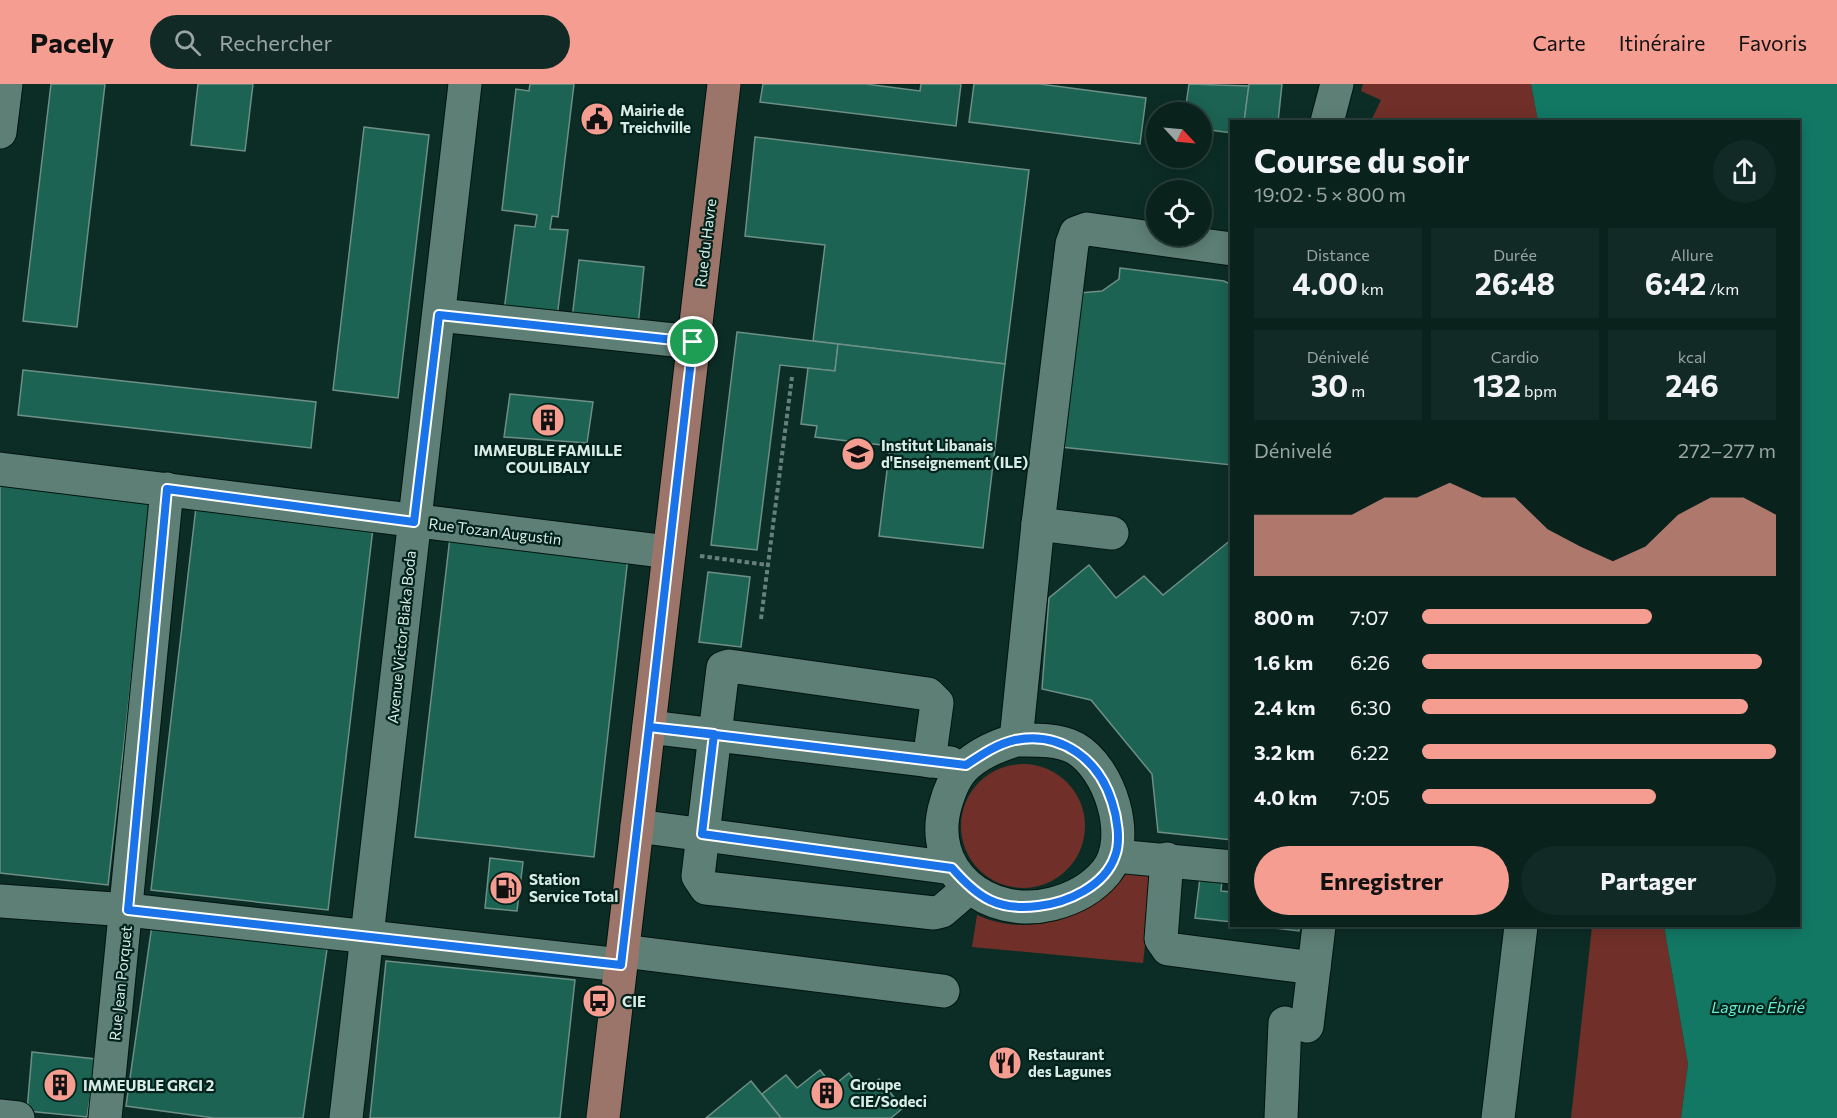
<!DOCTYPE html>
<html lang="fr">
<meta charset="utf-8">
<style>
body{margin:0;font-family:Commissioner,sans-serif;background:#122a25;color:#f1f3f6;height:100vh;display:flex;flex-direction:column;font-size:22px;white-space:nowrap}
*{box-sizing:border-box;margin:0}
p{font-size:20px;color:#99a4a3}
.icon{flex:none;width:33px;height:33px;fill:none;stroke:currentColor;stroke-width:2;stroke-linecap:round;stroke-linejoin:round}
.map{position:relative;flex:1;overflow:hidden}
.side{position:absolute;left:1230px;top:36px;width:570px;height:807px;display:flex;flex-direction:column;background:#09221c;border-radius:0px;box-shadow:0 3px 15px #0003,0 0 0 2px #293f3b}
.side>*{flex:none}
.needle{width:39px;rotate:116deg}
.controls{position:absolute;left:1146px;top:18px;display:grid;gap:12px}
.controls a{display:grid;place-items:center;width:66px;height:66px;border-radius:50%;background:#09221c;box-shadow:0 3px 15px #0003,0 0 0 2px #293f3b;font-size:30px}
.pin{position:absolute;display:grid;place-items:center;width:51px;height:51px;color:#fff;margin:-26px;border:3px solid #fff;border-radius:50%;box-shadow:0 2px 6px #0007}
.round{display:grid;place-items:center;flex:none;width:63px;height:63px;border-radius:32px;background:#122a25}
.summary{display:flex;align-items:center;justify-content:space-between;height:102px;padding:0 24px}
h1{font-size:33px;font-weight:700;line-height:45px}
.figures{display:grid;grid-template-columns:repeat(3,1fr);gap:9px;height:102px;padding:6px 24px}
.figures div{display:grid;align-content:center;border-radius:0px;background:#122a25;text-align:center}
.figures b{font-size:30px;font-weight:700}
.figures small{font-size:16px;font-weight:400}
.figures p{font-size:16px}
.chart{height:168px;padding:12px 24px}
.chart p{display:flex;justify-content:space-between}
.chart svg{width:100%;height:108px;margin-top:6px;fill:#f59d90;opacity:.7}
.button{display:flex;gap:12px;margin-top:auto;padding:12px 24px}
.button a{flex:1;height:69px;border-radius:36px;background:#f59d90;color:#111;font-size:24px;font-weight:700;line-height:69px;text-align:center}
.button a+a{background:#122a25;color:#f1f3f6}
ul{padding:0 24px;list-style:none;font-size:20px}
li{display:grid;grid-template-columns:96px 72px 1fr;align-items:center;height:45px}
li i{height:15px;border-radius:8px;background:#f59d90}
header{display:flex;align-items:center;gap:36px;box-sizing:border-box;height:84px;padding:0 30px;background:#f59d90;color:#111}
header strong{font-size:28px}
nav{display:flex;gap:33px;margin-inline-start:auto;font-size:21px}
.search{width:420px;height:54px;background:#122a25;display:flex;align-items:center;gap:15px;box-sizing:border-box;padding:0 21px;border-radius:33px;color:#99a4a3;font-size:22px}
.map>svg:first-child{display:block}
</style>
<header>
<strong>Pacely</strong>
<div class="search"><svg class="icon" aria-label="search" viewBox="0 0 24 24"><circle cx="10" cy="10" r="6"/><path d="M15 15l6 6"/></svg>Rechercher</div>
<nav><a>Carte</a><a>Itinéraire</a><a>Favoris</a></nav>
</header>
<div class="map">
<svg width="1837" height="1034" viewBox="0 0 1837 1034">
<rect width="100%" height="100%" fill="#0c2d25"/>
<g fill="#703029">
<polygon points="1363,0 1531,0 1538,37 1371,37 1381,16 1361,7"/>
<circle cx="1023" cy="742" r="62"/>
<path d="M1119,784l34,5 -10,90 -171,-16 5,-32c32,15 72,13 103,-5 15,-9 28,-29 39,-42z"/>
<polygon points="1592,842 1664,842 1688,980 1681,1034 1571,1034"/>
</g>
<polygon fill="#127864" points="1531,0 1837,0 1837,1034 1681,1034 1688,980 1664,842 1798,842 1798,38 1538,37"/>
<g fill="#1c6354" stroke="#6d8f85" stroke-width="1.5">
<polygon points="51,0 105,0 77,243 23,237"/>
<polygon points="198,0 253,0 245,67 191,61"/>
<polygon points="530,0 574,0 558,133 552,132 550,145 568,146 557,233 504,227 515,141 535,143 537,131 502,126 516,5 529,7"/>
<polygon points="763,0 866,0 920,7 921,0 961,0 956,42 760,18"/>
<polygon points="974,0 1040,0 1146,14 1140,60 969,38"/>
<polygon points="1189,0 1249,2 1244,38 1232,38 1232,49 1202,45 1202,28 1185,28"/>
<polygon points="1249,0 1282,0 1278,38 1244,38"/>
<polygon points="364,43 429,51 398,314 333,306"/>
<polygon points="755,53 1029,86 1005,280 813,257 825,161 745,152"/>
<polygon points="579,176 644,183 638,242 572,235"/>
<polygon points="1120,184 1224,197 1232,201 1232,381 1061,363 1080,209 1102,207 1119,195"/>
<polygon points="737,248 838,260 835,287 780,281 757,466 711,461"/>
<polygon points="838,260 1005,280 983,464 879,452 890,362 815,353 817,342 801,340 808,284 835,287"/>
<polygon points="23,286 316,318 311,364 18,331"/>
<polygon points="510,310 593,318 587,359 504,353"/>
<polygon points="0,396 152,413 108,801 0,789"/>
<polygon points="196,423 373,444 328,826 151,806"/>
<polygon points="450,453 628,473 594,773 415,753"/>
<polygon points="1232,455 1232,756 1158,748 1152,690 1091,616 1042,605 1049,514 1089,481 1116,514 1144,492 1163,511"/>
<polygon points="708,488 750,493 741,563 699,558"/>
<polygon points="490,774 523,778 517,827 485,824"/>
<polygon points="1200,794 1222,797 1221,807 1232,808 1232,838 1195,834"/>
<polygon points="152,841 327,865 303,1034 214,1034 126,1022"/>
<polygon points="1257,842 1299,842 1299,847"/>
<polygon points="386,877 575,896 560,1034 370,1034"/>
<polygon points="32,968 96,975 87,1033 27,1027"/>
<polygon points="820,986 833,1002 849,989 863,1008 879,995 903,1024 891,1034 781,1034 762,1010 786,991 797,1004"/>
<polygon points="751,997 781,1034 706,1034"/>
</g>
<g fill="none" stroke-linecap="round" stroke-linejoin="round">
<defs>
<g id="minor">
<polyline points="1327,38 1337,0"/>
<polyline points="0,48 6,0"/>
<polyline points="439,231 693,258"/>
<polyline points="0,385 669,468"/>
<polyline points="1038,440 1112,449"/>
<polyline points="649,643 950,679"/>
<polyline points="1016,656 1038,440 1072,160 1076,149 1087,145 1232,165"/>
<path d="M1016,656c19,0 42,-1 59,8 35,20 58,91 31,124 -14,17 -34,27 -54,32 -64,16 -127,-33 -106,-101 4,-14 11,-30 22,-39 14,-12 31,-19 48,-24z"/>
<polyline points="929,677 937,619 928,610 729,582 723,584 698,792 706,804 934,829 942,827 969,804"/>
<polyline points="637,742 952,784"/>
<polyline points="1116,772 1232,783"/>
<polyline points="1167,775 1161,855 1168,865 1314,884"/>
<polyline points="0,817 128,826 621,881"/>
<polyline points="623,867 943,907"/>
<polyline points="1307,942 1319,842"/>
<polyline points="0,1032 18,1034"/>
<polyline points="105,1034 167,405"/>
<polyline points="346,1034 465,0"/>
<polyline points="1281,1034 1285,939"/>
<polyline points="1498,1034 1521,842"/>
</g>
<polyline id="major" points="603,1034 724,0"/>
</defs>
<use href="#minor" stroke="#00140f" stroke-width="35"/>
<use href="#major" stroke="#00140f" stroke-width="35"/>
<g stroke="#67817a" stroke-width="4" stroke-dasharray="4.5 3" stroke-linecap="butt">
<polyline points="700,472 768,481"/>
<polyline points="761,535 792,293"/>
</g>
<use href="#minor" stroke="#5e7f75" stroke-width="33"/>
<use href="#major" stroke="#9c756a" stroke-width="33"/>
</g>
<g fill="none" stroke-linecap="round" stroke-linejoin="round">
<defs>
<path id="route" d="M693,258l-254,-27 -25,207 -247,-33 -39,421 493,55 28,-238 317,38c15,-10 31,-21 49,-25 47,-9 84,20 97,62 5,15 9,39 3,54 -10,30 -48,47 -77,50 -40,5 -60,-8 -86,-38l-250,-34 12,-100 -65,-7 44,-385"/>
</defs>
<use href="#route" stroke="#fff" stroke-width="12"/>
<use href="#route" stroke="#1a73e8" stroke-width="8"/>
</g>
<defs>
<symbol id="civic-disc" viewBox="-11 -11 22 22"><circle r="9.5" fill="#f59d90" stroke="#02231c"/><path d="M-.6-6.5H3V-4.5H.6V-3L4-1V1h2V6H-6V1h2V-1L-.6-3ZM-1.2 2.5V6h2.4V2.5Z" fill="#111"/></symbol>
<symbol id="building-disc" viewBox="-11 -11 22 22"><circle r="9.5" fill="#f59d90" stroke="#02231c"/><path d="M-4-6H4V6H1V3H-1V6H-4ZM-2.5-4.3h1.7v1.8h-1.7ZM.8-4.3h1.7v1.8H.8ZM-2.5-1h1.7V.8h-1.7ZM.8-1h1.7V.8H.8Z" fill="#111"/></symbol>
<symbol id="school-disc" viewBox="-11 -11 22 22"><circle r="9.5" fill="#f59d90" stroke="#02231c"/><path d="M0-5L7-2L0 1L-7-2ZM-4 1L0 2.5L4 1V4Q0 6-4 4Z" fill="#111"/></symbol>
<symbol id="fuel-disc" viewBox="-11 -11 22 22"><circle r="9.5" fill="#f59d90" stroke="#02231c"/><path d="M-5.5-6h7V0h2V4h1.3V-2.5L3-4.5l.8-.8L6-3V5H2.5V1h-1V6h-7ZM-4.2-4.7v3.2H.2V-4.7Z" fill="#111"/></symbol>
<symbol id="bus-disc" viewBox="-11 -11 22 22"><circle r="9.5" fill="#f59d90" stroke="#02231c"/><path d="M-5-6H5V4H4V6H2V4H-2V6H-4V4H-5ZM-3.5-4V0h7V-4ZM-3.5 1.2v1.5H-2V1.2ZM2 1.2v1.5H3.5V1.2Z" fill="#111"/></symbol>
<symbol id="restaurant-disc" viewBox="-11 -11 22 22"><circle r="9.5" fill="#f59d90" stroke="#02231c"/><path d="M-5-6h1v4h1v-4h1v4h1v-4h1v5L-1.5 .5V6h-2V.5L-5-1ZM5-6V6H3V1.5H1.5Q1.5-4 5-6Z" fill="#111"/></symbol>
</defs>
<g fill-rule="evenodd">
<use href="#civic-disc" x="578" y="16" width="38" height="38"/>
<use href="#building-disc" x="529" y="317" width="38" height="38"/>
<use href="#school-disc" x="839" y="351" width="38" height="38"/>
<use href="#fuel-disc" x="487" y="785" width="38" height="38"/>
<use href="#bus-disc" x="580" y="898" width="38" height="38"/>
<use href="#restaurant-disc" x="986" y="960" width="38" height="38"/>
<use href="#building-disc" x="41" y="982" width="38" height="38"/>
<use href="#building-disc" x="808" y="990" width="38" height="38"/>
</g>
<g text-anchor="middle" dominant-baseline="central" stroke-width="4.5" stroke-linejoin="round" paint-order="stroke">
<g font-size="15" font-weight="bold" fill="#d9ebe5" stroke="#02231c" text-anchor="start">
<text x="620" y="26">Mairie de<tspan x="620" dy="17">Treichville</tspan></text>
<text x="881" y="361">Institut Libanais<tspan x="881" dy="17">d'Enseignement (ILE)</tspan></text>
<text x="548" y="366" text-anchor="middle">IMMEUBLE FAMILLE<tspan x="548" dy="17">COULIBALY</tspan></text>
<text x="529" y="795">Station<tspan x="529" dy="17">Service Total</tspan></text>
<text x="622" y="917">CIE</text>
<text x="1028" y="970">Restaurant<tspan x="1028" dy="17">des Lagunes</tspan></text>
<text x="850" y="1000">Groupe<tspan x="850" dy="17">CIE/Sodeci</tspan></text>
<text x="83" y="1001">IMMEUBLE GRCI 2</text>
</g>
<g font-size="15" fill="#d9ebe5" stroke="#02231c">
<text transform="translate(705 159) rotate(-83)">Rue du Havre</text>
<text transform="translate(495 447) rotate(7)">Rue Tozan Augustin</text>
<text transform="translate(401 553) rotate(-84)">Avenue Victor Biaka Boda</text>
<text transform="translate(120 899) rotate(-84)">Rue Jean Porquet</text>
</g>
<g font-size="16" font-style="italic" fill="#69e9ca" stroke="#02231c">
<text x="1758" y="922">Lagune Ébrié</text>
</g>
</g>
</svg>
<div class="controls">
<a><svg class="needle" viewBox="-14 -14 28 28"><path d="M0-13l5 13h-10z" fill="#e53935"/><path d="M0 13l5-13h-10z" fill="#99a4a3"/></svg></a>
<a><svg class="icon" aria-label="locate" viewBox="0 0 24 24"><circle cx="12" cy="12" r="6"/><path d="M12 2v4M12 18v4M2 12h4M18 12h4"/></svg></a>
</div>
<div class="pin" style="left:693px;top:258px;background:#1e9e55"><svg class="icon" aria-label="arrive" viewBox="0 0 24 24"><path d="M6 21V4h12l-3 4 3 4H6"/></svg></div>
<section class="side">
<div class="summary"><div><h1>Course du soir</h1><p>19:02 · 5 × 800 m</p></div><a class="round"><svg class="icon" aria-label="share" viewBox="0 0 24 24"><path d="M12 15V3M7 8l5-5 5 5M5 13v7h14v-7"/></svg></a></div>
<div class="figures">
<div><p>Distance</p><b>4.00<small> km</small></b></div>
<div><p>Durée</p><b>26:48</b></div>
<div><p>Allure</p><b>6:42<small> /km</small></b></div>
</div>
<div class="figures">
<div><p>Dénivelé</p><b>30<small> m</small></b></div>
<div><p>Cardio</p><b>132<small> bpm</small></b></div>
<div><p>kcal</p><b>246</b></div>
</div>
<div class="chart"><p><span>Dénivelé</span>272–277 m</p>
<svg viewBox="0 0 160 44" preserveAspectRatio="none"><path d="M0 44V19L10 19L20 19L30 19L40 12L50 12L60 6L70 12L80 12L90 25L100 32L110 38L120 32L130 19L140 12L150 12L160 19V44z"/></svg>
</div>
<ul>
<li><b>800 m</b>7:07<i style="width:65%"></i></li>
<li><b>1.6 km</b>6:26<i style="width:96%"></i></li>
<li><b>2.4 km</b>6:30<i style="width:92%"></i></li>
<li><b>3.2 km</b>6:22<i style="width:100%"></i></li>
<li><b>4.0 km</b>7:05<i style="width:66%"></i></li>
</ul>
<div class="button"><a>Enregistrer</a><a>Partager</a></div>
</section>
</div>
